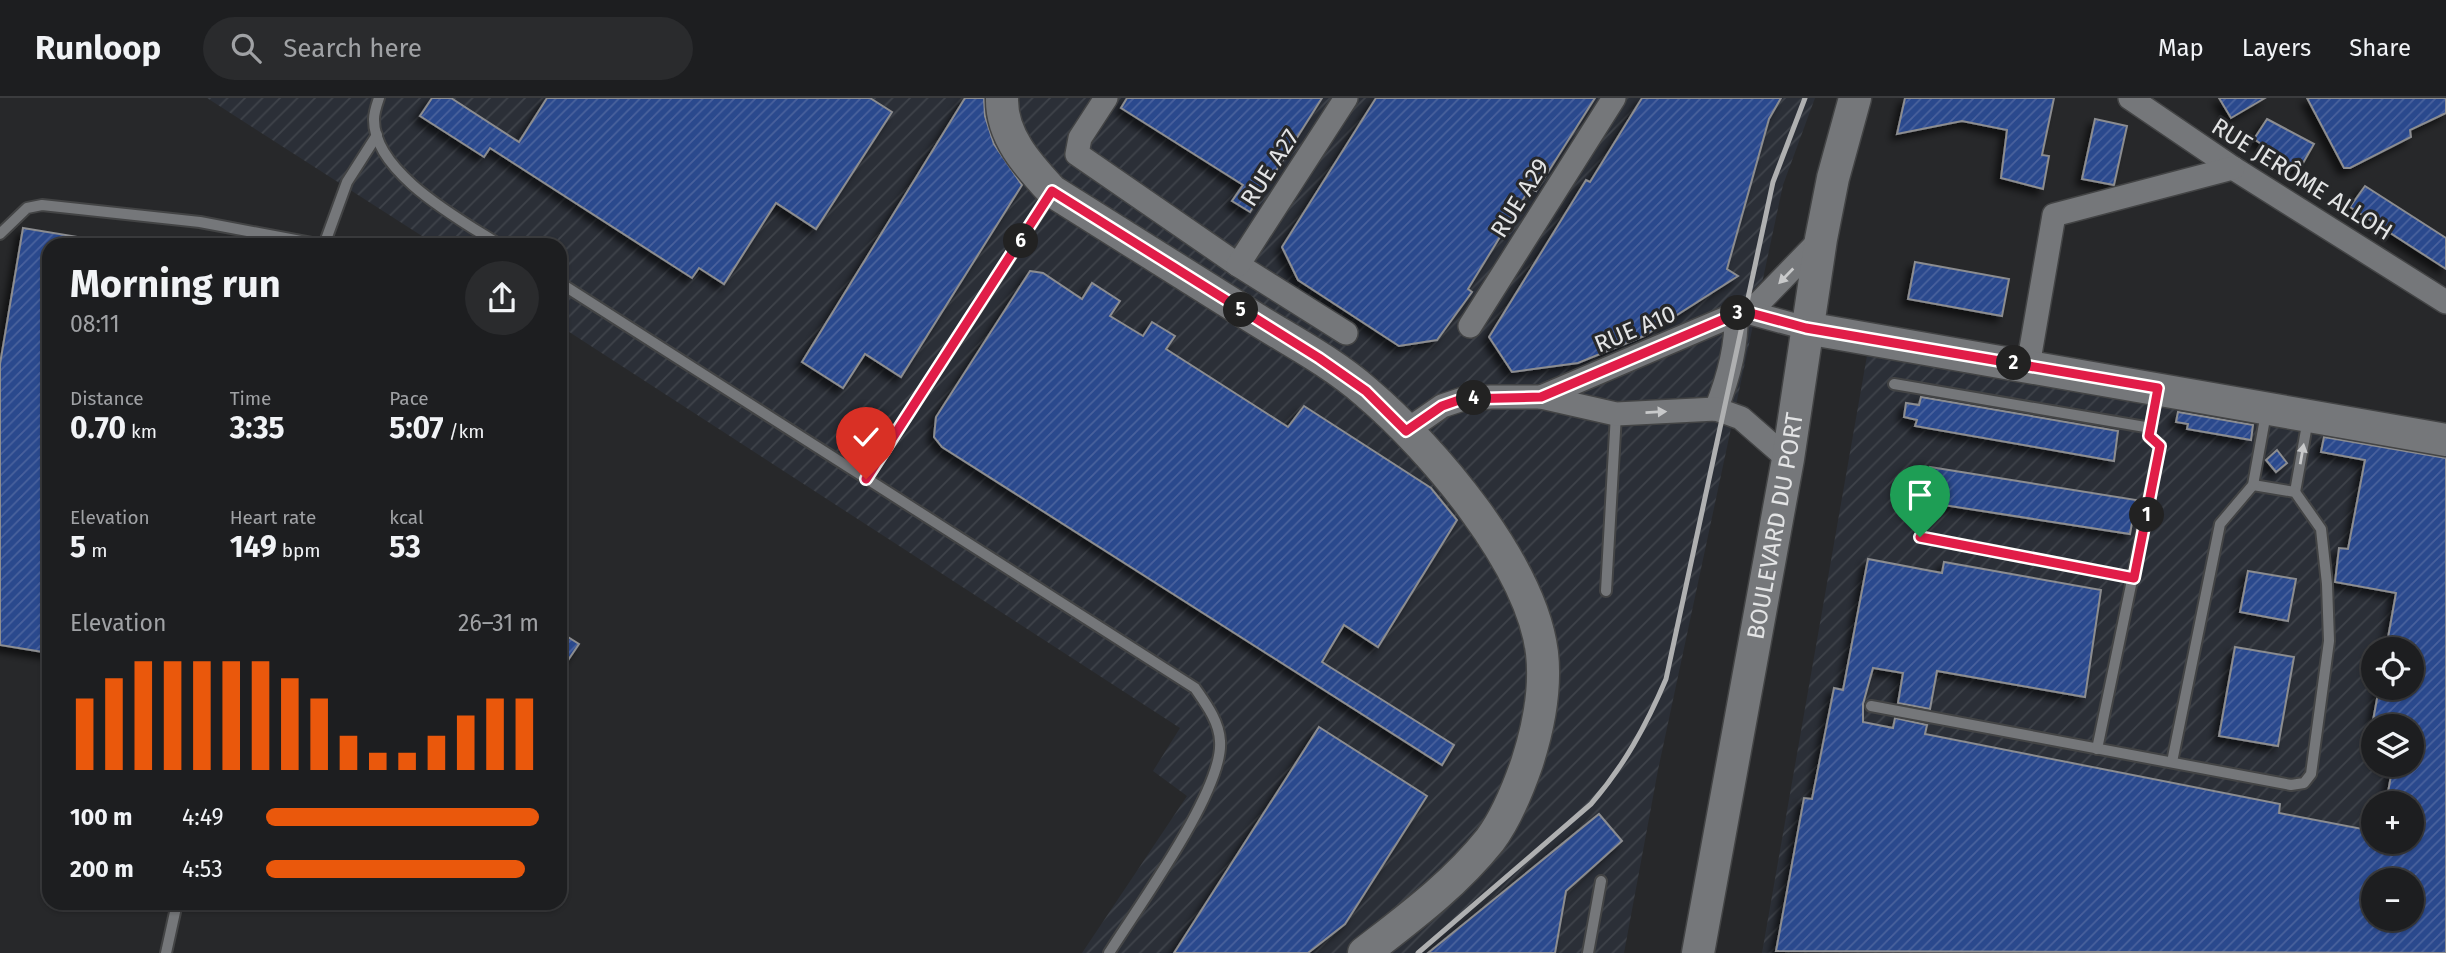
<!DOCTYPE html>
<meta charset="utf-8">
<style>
body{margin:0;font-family:"Fira Sans",sans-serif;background:#2a2b2d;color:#f1f3f6;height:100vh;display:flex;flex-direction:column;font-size:26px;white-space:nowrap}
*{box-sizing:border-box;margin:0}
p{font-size:23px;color:#a0a2a5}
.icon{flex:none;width:38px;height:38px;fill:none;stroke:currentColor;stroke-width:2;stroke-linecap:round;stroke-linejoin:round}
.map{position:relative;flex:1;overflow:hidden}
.drawer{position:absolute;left:42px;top:140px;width:525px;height:672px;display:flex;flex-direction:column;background:#1d1e20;border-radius:21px;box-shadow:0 2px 5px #0004,0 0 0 2px #3b3c3e}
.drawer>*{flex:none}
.buttons{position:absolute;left:2361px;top:539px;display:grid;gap:14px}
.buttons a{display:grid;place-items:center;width:63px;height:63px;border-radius:50%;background:#1d1e20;box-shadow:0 2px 5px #0004,0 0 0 2px #3b3c3e;font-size:35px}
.pin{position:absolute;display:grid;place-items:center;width:60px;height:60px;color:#fff;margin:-72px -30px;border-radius:50% 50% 50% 0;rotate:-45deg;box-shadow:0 0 7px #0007}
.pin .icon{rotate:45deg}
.km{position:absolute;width:35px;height:35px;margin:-18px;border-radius:50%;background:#222;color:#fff;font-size:19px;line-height:35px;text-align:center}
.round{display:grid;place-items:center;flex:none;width:74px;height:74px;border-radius:37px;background:#2a2b2d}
.head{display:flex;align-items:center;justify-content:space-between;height:119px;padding:0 28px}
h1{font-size:38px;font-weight:700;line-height:52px}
.stats{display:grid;grid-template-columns:repeat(3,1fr);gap:10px;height:119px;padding:7px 28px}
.stats div{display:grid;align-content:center}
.stats b{font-size:30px;font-weight:700}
.stats small{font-size:19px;font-weight:400}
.stats p{font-size:19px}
.chart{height:196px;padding:14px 28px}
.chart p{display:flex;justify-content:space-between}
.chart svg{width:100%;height:126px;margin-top:7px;stroke:#ea580c;stroke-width:6}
ul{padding:0 28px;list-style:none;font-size:23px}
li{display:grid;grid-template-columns:112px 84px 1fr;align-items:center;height:52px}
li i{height:18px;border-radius:9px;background:#ea580c}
header{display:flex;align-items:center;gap:42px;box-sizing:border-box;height:98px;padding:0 35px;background:#1d1e20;border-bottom:2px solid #3b3c3e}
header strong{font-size:33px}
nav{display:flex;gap:38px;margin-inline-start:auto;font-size:24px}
.search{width:490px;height:63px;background:#2a2b2d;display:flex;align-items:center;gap:18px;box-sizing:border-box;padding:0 24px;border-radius:38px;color:#a0a2a5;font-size:26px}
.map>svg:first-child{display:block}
</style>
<header>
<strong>Runloop</strong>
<div class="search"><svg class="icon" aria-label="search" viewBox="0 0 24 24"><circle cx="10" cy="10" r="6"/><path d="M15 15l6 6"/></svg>Search here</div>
<nav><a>Map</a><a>Layers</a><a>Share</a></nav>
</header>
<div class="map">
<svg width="2446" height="855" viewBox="0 0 2446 855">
<defs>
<pattern id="industrial-furrows" width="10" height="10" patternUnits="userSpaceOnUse" patternTransform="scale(1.75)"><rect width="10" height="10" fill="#2b2f37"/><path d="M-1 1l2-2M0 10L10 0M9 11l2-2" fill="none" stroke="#3f434a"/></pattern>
<pattern id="building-hatch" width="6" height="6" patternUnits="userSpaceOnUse" patternTransform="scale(1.75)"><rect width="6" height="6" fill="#2a488d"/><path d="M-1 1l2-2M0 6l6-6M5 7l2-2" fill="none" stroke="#49629d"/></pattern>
<filter id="shadow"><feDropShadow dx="-5.5" dy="5.5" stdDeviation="3.5" flood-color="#0009"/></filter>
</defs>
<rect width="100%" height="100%" fill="#27282a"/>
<g fill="url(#industrial-furrows)" fill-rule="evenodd">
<polygon points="207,0 1815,0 1783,87 1658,672 1624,855 1082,855 1187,698 1153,673 1180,630 560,228 560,147 436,147"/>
<path d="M1868,252l578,102v501h-684zM2373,551h39v39h-39zM2373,628h39v39h-39zM2373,705h39v39h-39zM2373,782h39v39h-39z"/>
</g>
<g fill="url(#building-hatch)" stroke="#8c8d90" stroke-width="2" fill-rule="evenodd" filter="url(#shadow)">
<polygon points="432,0 451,0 519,44 547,0 870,0 892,14 816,131 776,105 724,186 699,170 692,180 490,50 484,59 420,18"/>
<polygon points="965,0 984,0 985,18 994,46 1022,87 901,279 865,256 843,290 802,264"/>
<polygon points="1127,0 1322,0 1250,114 1232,103 1243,87 1121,10"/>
<polygon points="1376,0 1595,0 1536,93 1530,90 1468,191 1472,194 1437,242 1399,248 1298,182 1282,149"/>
<polygon points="1642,0 1781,0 1769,21 1727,171 1738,178 1644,238 1578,265 1512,274 1489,239 1586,82 1590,84"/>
<polygon points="1905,0 2054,0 2042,57 2049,58 2043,91 2001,80 2007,32 1962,23 1897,36"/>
<polygon points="2219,0 2265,0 2231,20"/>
<polygon points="2307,0 2446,0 2446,15 2410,32 2411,39 2350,70 2344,70"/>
<polygon points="2095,21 2127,28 2114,87 2082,81"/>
<polygon points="2267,21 2314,46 2299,72 2254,41"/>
<polygon points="2365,88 2446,140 2446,171 2350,109"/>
<polygon points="23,130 78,139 77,147 49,147 49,555 0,547 0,266"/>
<polygon points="1915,164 2009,181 2002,218 1908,201"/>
<polygon points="1030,173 1043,175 1082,201 1092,185 1120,203 1110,218 1143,238 1152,224 1175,238 1166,251 1288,329 1304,308 1431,390 1457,422 1378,549 1344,527 1322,564 1454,647 1442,667 942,349 934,339 936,319"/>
<polygon points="1921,299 2118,333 2114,363 1915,328 1917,322 1904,319 1906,305 1919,307"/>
<polygon points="2178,314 2253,327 2251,342 2187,331 2188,326 2176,324"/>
<path d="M2324,339l122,21v495l-670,-2 28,-153 8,1 22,-111 9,2 25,-131 74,14 2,-11 157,28 -16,107 -148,-26 -7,38 -32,-6 5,-30 -30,-5 -10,36v18l30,6 2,-10 32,7 -2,9 355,70 -1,9 94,18v11h39v-39h-26l7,-38h19v-39h-40l7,-38h33v-39h-26l10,-56 -61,-11 4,-34 9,1 17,-89 -44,-8zM2373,782h39v39h-39z"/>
<polygon points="2277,352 2287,365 2276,374 2266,362"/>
<polygon points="1930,369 2136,402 2130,436 1924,404 1926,394 1914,392 1917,375 1928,377"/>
<polygon points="2248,473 2296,481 2288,523 2240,514"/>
<polygon points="560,534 579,546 560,574"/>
<polygon points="2235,549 2294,559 2278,648 2219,638"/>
<polygon points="1319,629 1427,698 1345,826 1308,855 1174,855"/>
<polygon points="1599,716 1622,743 1566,793 1555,855 1428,855"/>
</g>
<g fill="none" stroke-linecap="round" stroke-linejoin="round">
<defs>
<g id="lane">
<path d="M379,0c-2,6 -5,14 -5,21 -1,54 87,101 126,126"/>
<polyline points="0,136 27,110 42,107 200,124 322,147"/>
<polyline points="324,147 347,84 377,37"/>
<path d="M560,185l635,405c11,16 24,33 25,53 4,49 -83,167 -111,212"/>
<polyline points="1894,286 2151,330"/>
<polyline points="866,381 1051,96"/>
<polyline points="2295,394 2308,321"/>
<polyline points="1921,439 2134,480"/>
<polyline points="1606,493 1616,316"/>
<polyline points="1871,608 2291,687 2304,685 2311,676 2329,543 2327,486 2321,431 2295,394 2253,387"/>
<polyline points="2097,651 2160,347 2149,339 2157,294"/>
<polyline points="2172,664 2220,426 2253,387 2266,315"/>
<polyline points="166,855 177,805"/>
<polyline points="1588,855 1601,783"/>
</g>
<g id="street">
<polyline points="1106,0 1080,40 1077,56 1238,167 1346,235"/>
<polyline points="2130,0 2233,70 2446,204"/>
<polyline points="1238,167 1346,0"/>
<polyline points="1750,214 1821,141"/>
<polyline points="1470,228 1614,0"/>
<polyline points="2028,268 2054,117 2233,70"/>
<polyline points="1541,299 1743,213 1806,230"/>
<path d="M1716,311c12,-30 21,-62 20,-94"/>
<polyline points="1406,333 1442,308 1463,301 1491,299 1541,299 1616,316 1716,311 1741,320 1788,361"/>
</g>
<g id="secondary">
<path d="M1002,0c-1,38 26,67 50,93 66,42 133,83 199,125 38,24 81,46 115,76 67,57 165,172 176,261 4,36 -4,76 -15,110 -9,26 -20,54 -37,77 -36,45 -81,78 -126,113"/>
<polyline points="1806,230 2446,342"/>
<path id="s1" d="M1698,855l90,-494 33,-220 12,-61 22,-80"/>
</g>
</defs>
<use href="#lane" stroke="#434445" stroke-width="14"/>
<use href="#street" stroke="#434445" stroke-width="26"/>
<use href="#secondary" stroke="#434445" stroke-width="35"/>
<use href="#lane" stroke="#75777a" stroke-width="10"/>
<use href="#street" stroke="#75777a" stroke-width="23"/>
<use href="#secondary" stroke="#75777a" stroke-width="32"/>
<path stroke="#afb0b1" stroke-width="5" d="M1418,855l173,-149c33,-38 55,-78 75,-125l107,-497 32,-84"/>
</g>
<defs><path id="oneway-solid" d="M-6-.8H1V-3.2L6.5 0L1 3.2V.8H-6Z" transform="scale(1.75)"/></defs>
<g fill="#c8c9ca">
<use href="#oneway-solid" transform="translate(1786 178) rotate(134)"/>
<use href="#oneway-solid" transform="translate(1656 314) rotate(-3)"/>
<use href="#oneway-solid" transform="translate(2302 356) rotate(-80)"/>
</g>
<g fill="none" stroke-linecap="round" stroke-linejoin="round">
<defs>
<polyline id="route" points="866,381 1052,93 1319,260 1366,293 1406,333 1442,308 1462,301 1541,299 1743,213 1806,230 2158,290 2149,338 2160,348 2134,480 1920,439"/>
</defs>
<use href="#route" stroke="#fff" stroke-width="14"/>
<use href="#route" stroke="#e11d48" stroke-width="9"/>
</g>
<g text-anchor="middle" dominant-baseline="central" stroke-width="6" stroke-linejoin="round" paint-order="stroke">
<g font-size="24" fill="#e3e4e5" stroke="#27282a">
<text transform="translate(1270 70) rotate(-57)">RUE A27</text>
<text transform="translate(2302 81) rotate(32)">RUE JERÔME ALLOH</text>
<text transform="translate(1520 100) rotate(-58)">RUE A29</text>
<text transform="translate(1635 231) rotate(-23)">RUE A10</text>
<text stroke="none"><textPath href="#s1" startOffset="434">BOULEVARD DU PORT</textPath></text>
</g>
</g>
</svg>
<div class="buttons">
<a><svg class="icon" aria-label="locate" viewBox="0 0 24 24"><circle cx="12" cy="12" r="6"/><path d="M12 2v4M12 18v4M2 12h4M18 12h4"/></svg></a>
<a><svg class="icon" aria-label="layers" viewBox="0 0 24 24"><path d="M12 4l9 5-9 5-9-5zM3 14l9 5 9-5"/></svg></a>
<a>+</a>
<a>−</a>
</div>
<div class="pin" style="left:1920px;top:439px;background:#1e9e55"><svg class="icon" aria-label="arrive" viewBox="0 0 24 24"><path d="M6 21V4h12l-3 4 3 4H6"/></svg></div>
<div class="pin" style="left:866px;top:381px;background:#d93025"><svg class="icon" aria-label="check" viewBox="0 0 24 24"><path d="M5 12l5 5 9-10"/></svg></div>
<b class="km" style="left:2147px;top:417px">1</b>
<b class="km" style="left:2014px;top:265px">2</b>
<b class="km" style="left:1738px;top:215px">3</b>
<b class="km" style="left:1474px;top:300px">4</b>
<b class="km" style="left:1241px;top:212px">5</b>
<b class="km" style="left:1021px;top:143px">6</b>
<section class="drawer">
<div class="head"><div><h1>Morning run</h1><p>08:11</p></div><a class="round"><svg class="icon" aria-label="share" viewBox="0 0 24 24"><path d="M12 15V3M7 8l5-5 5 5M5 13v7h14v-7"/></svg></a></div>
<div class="stats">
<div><p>Distance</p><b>0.70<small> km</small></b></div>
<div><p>Time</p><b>3:35</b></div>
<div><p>Pace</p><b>5:07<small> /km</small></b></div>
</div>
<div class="stats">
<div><p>Elevation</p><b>5<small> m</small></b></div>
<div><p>Heart rate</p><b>149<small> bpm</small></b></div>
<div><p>kcal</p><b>53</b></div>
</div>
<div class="chart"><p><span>Elevation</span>26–31 m</p>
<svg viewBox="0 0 160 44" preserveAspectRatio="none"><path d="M5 44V19M15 44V12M25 44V6M35 44V6M45 44V6M55 44V6M65 44V6M75 44V12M85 44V19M95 44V32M105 44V38M115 44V38M125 44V32M135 44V25M145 44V19M155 44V19"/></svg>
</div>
<ul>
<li><b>100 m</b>4:49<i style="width:100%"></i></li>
<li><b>200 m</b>4:53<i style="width:95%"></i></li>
</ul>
</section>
</div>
